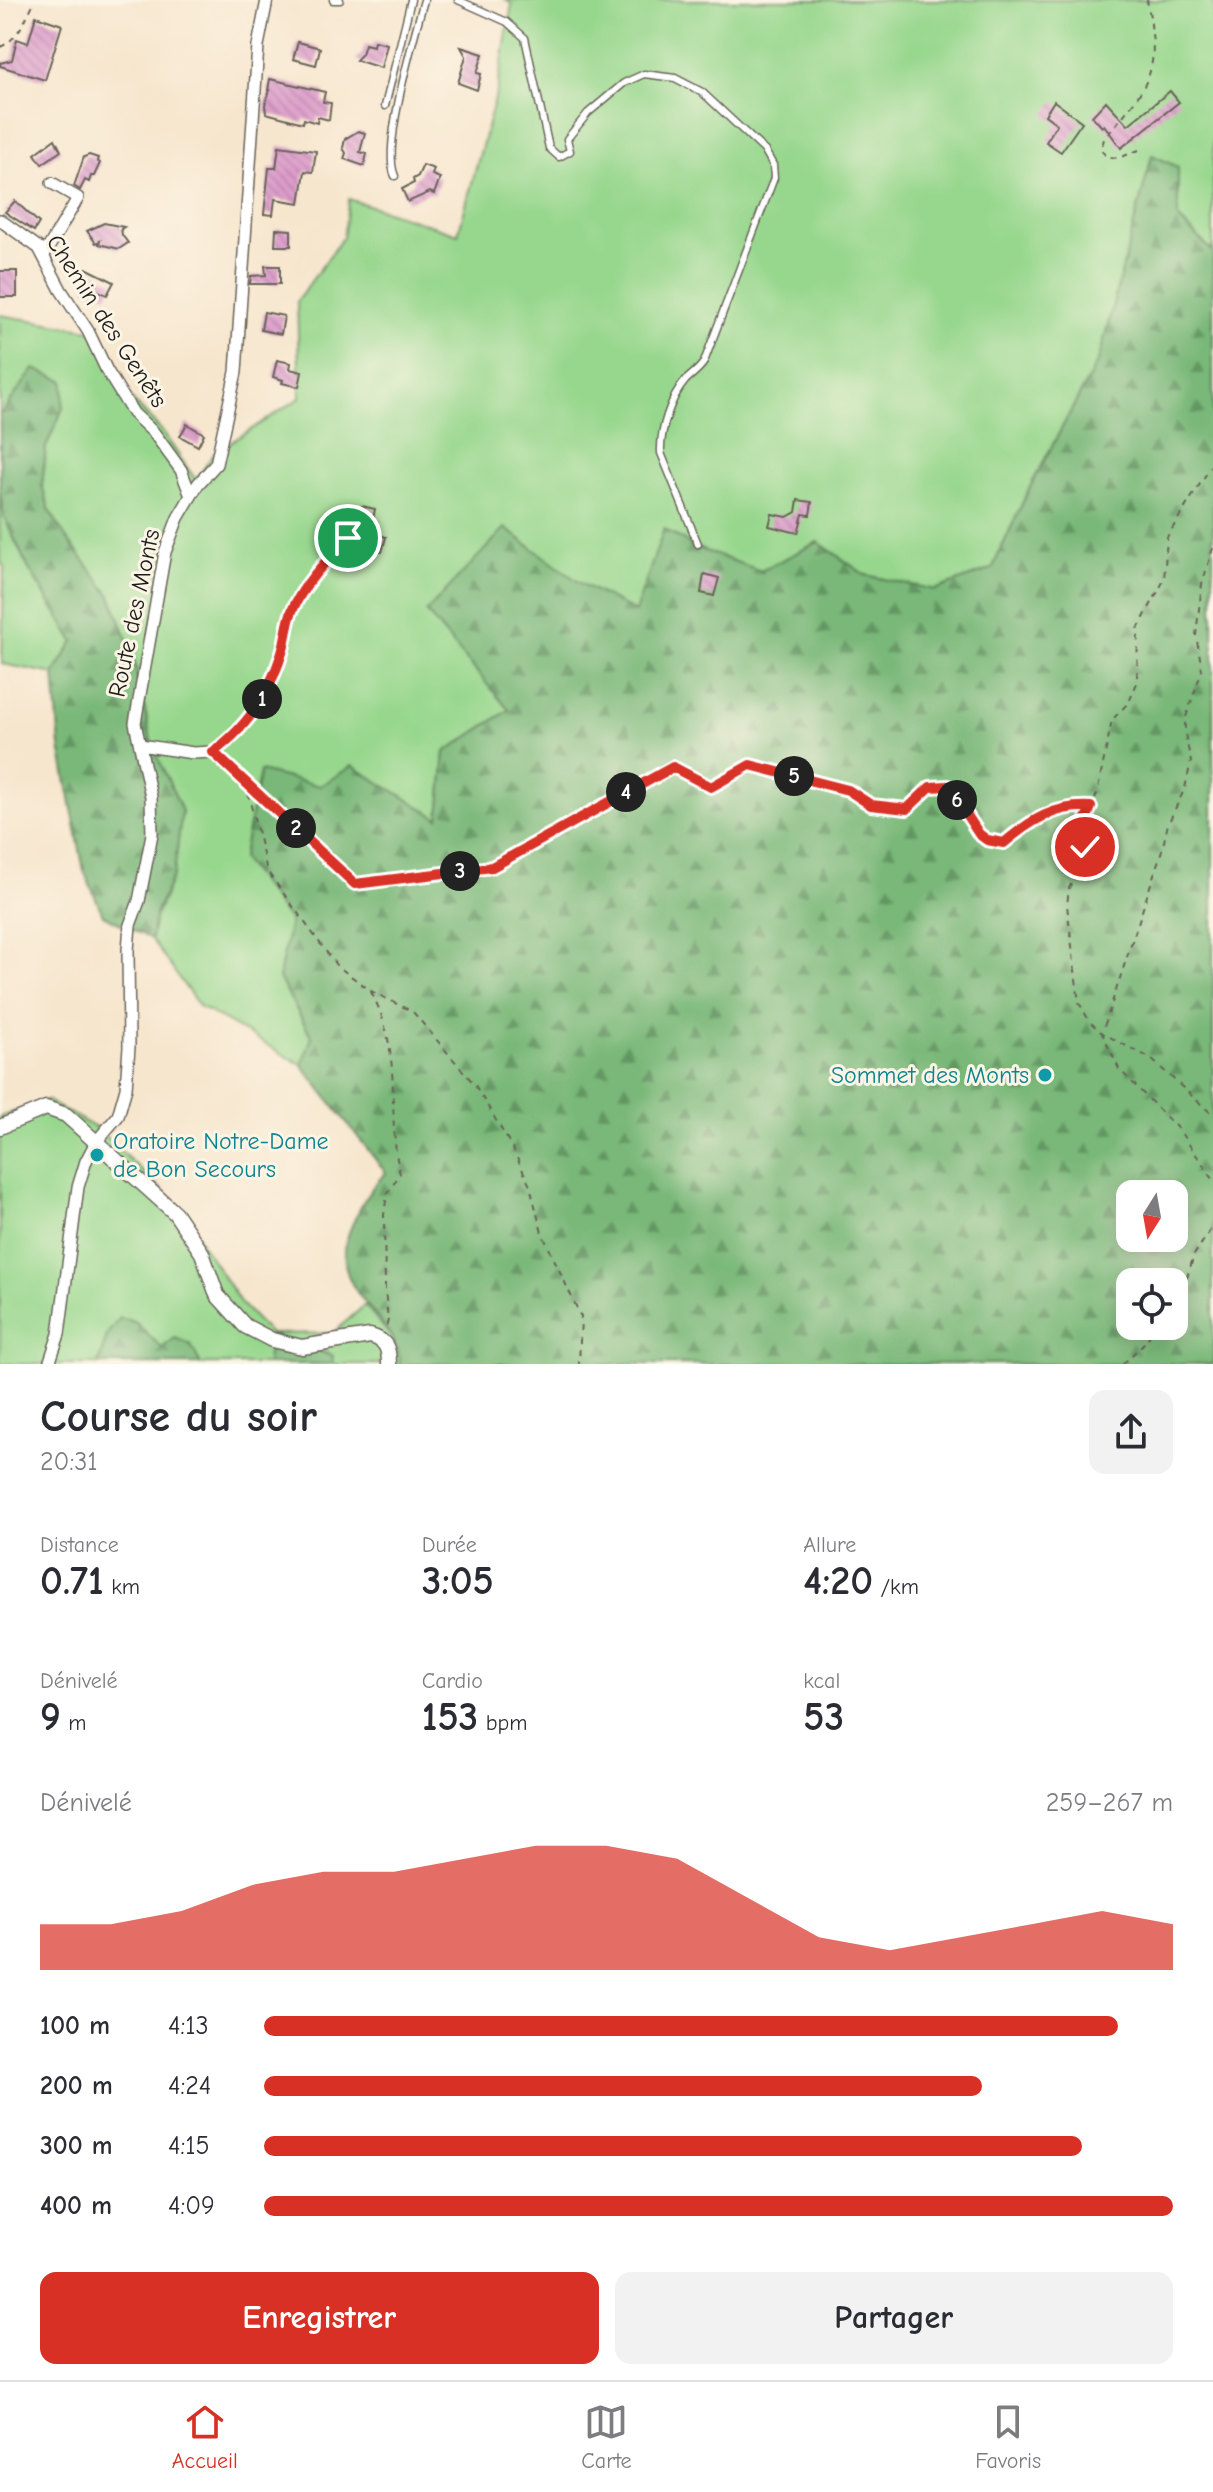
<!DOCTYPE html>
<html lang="fr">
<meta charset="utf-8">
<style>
body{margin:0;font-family:"Comic Neue",sans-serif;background:#f2f2f3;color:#2b2b33;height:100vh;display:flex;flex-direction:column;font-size:30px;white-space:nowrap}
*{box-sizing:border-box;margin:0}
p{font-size:26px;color:#7c7c81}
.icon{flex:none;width:44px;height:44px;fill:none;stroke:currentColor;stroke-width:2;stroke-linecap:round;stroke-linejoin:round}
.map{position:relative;height:1364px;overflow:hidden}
.panel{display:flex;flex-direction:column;background:#fff;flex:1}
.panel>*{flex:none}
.needle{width:52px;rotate:191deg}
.controls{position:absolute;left:1116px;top:1180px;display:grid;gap:16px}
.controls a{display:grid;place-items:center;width:72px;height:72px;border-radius:16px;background:#fff;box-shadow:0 4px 20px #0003;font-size:40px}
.pin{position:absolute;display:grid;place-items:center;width:68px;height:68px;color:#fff;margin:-34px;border:4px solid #fff;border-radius:50%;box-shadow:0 2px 8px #0007}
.km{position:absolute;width:40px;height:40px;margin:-20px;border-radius:50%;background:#222;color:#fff;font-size:22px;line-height:40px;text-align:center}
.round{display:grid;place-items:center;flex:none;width:84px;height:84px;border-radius:16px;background:#f2f2f3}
.summary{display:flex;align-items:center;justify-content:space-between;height:136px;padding:0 40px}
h1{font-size:44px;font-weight:700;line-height:60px}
.stats{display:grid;grid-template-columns:repeat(3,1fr);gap:12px;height:136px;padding:8px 40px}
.stats div{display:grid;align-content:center}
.stats b{font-size:40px;font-weight:700}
.stats small{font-size:22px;font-weight:400}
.stats p{font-size:22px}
.chart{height:224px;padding:16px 40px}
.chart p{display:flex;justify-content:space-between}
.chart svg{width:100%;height:144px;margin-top:8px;fill:#d93025;opacity:.7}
.button{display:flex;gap:16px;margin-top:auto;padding:16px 40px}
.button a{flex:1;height:92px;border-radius:16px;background:#d93025;color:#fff;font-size:32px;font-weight:700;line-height:92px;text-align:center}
.button a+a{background:#f2f2f3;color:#2b2b33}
ul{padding:0 40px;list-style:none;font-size:26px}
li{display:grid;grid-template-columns:128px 96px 1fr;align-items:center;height:60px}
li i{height:20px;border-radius:10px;background:#d93025}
.tabs{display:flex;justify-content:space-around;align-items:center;height:112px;border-top:2px solid #e1e1e2;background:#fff;font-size:22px;color:#7c7c81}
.tabs a{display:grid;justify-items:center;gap:4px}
.tabs .on{color:#d93025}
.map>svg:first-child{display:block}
</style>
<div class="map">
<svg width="1213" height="1364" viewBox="0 0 1213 1364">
<defs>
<pattern id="forest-firs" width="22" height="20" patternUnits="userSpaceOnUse" patternTransform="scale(2)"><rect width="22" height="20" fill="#79b878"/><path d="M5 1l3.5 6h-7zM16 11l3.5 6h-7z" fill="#629562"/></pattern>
<pattern id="building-back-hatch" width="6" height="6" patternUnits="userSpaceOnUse" patternTransform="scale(2)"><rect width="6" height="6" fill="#dc9bca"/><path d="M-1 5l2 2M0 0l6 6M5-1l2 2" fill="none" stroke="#bc85ad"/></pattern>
</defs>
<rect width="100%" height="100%" fill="#fcf5e5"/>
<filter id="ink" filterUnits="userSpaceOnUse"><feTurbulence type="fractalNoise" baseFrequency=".0125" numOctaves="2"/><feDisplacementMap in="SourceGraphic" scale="16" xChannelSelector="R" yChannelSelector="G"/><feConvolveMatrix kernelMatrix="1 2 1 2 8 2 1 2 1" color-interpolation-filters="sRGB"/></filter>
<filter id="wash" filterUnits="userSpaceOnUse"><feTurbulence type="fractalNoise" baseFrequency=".006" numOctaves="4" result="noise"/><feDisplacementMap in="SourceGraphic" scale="32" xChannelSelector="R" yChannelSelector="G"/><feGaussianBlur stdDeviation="1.8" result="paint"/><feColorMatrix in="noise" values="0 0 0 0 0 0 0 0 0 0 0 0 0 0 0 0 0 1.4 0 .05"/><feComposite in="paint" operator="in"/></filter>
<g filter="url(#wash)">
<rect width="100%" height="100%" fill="#f7e6ce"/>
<g fill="#97d78d" stroke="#5a7a54" stroke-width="2">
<polygon points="505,0 1213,0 1213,247 1212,251 1178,218 1178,167 1152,156 1099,359 1029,489 992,569 935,590 865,575 818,542 761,571 694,547 665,529 635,612 580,583 509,710 445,752 439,819 352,766 242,859 290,921 279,978 312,1038 302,1065 199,1006 151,939 154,920 174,874 145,707 132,651 111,596 65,536 50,511 42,486 46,447 63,408 0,415 0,315 96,331 120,387 161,430 196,480 214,453 300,398 297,301 343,237 349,199 458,234 497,91 512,4"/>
<path d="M0,492c9,55 45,102 74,149l-20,33 -52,-10 2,-97 -4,-7z"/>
<polygon points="46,1100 96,1128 173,1200 242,1305 270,1334 333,1333 365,1305 400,1348 400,1364 333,1364 332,1355 270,1335 267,1364 201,1364 189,1344 162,1348 135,1322 108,1333 98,1364 0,1364 0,1117"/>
</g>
<g fill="url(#forest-firs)" stroke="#4a6a4a" stroke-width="2" fill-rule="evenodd">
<path d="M1152,155l26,12v51l33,32 2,-3v1117h-813c-3,-53 -79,-70 -48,-139 11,-23 15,-34 34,-52l-84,-108 10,-28 -33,-59 11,-57 -48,-62 18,-88 60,15 32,-20 87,52 6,-66 64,-42 -83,-98 79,-84 75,55 55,29 29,-83 30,18 67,24 57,-29 47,33 70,15 57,-21 37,-80 70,-130zM1130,1194h44v44h-44zM1130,1282h44v44h-44z"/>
<polygon points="34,369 64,381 63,408 46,447 42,486 50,511 65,536 111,596 132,651 151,742 182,811 174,874 156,911 151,939 103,915 84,871 60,747 54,674 74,641 29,569 4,517 0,492 0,415"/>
<polygon points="120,1318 135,1322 162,1348 175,1338 190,1344 201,1364 98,1364 108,1333"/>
<polygon points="270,1334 332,1356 333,1364 267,1364"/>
</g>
<g id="blocks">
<g fill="url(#building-back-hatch)">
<polygon points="36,16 62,25 45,80 0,66 0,63 12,60 17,39 28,43"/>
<polygon points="374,41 387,44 381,68 356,60 362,54 365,44 373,46"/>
<polygon points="298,42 320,48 316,65 293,59"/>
<polygon points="461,47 483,54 477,73 481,74 477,90 458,83 466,56"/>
<polygon points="270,79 325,92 323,102 331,103 329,120 318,117 317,123 304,119 303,123 266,113 265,105 270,90 268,90"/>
<polygon points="1170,91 1179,102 1121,148 1104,125 1102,127 1092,116 1106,101 1128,125"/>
<polygon points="1054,101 1082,122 1061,152 1046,142 1057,124 1045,115"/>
<polygon points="358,131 365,133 360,152 367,154 364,166 344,159 346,153 343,148 345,139"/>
<polygon points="55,139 61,151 42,164 35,154"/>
<polygon points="279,146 316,151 313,172 305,171 300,203 275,199 273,215 264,214 269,168 276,168"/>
<polygon points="89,155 98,158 97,161 100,163 94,176 91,176 89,182 85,180 80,190 74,186 84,157"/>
<polygon points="423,165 434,169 432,175 440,178 434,194 430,192 408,202 402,189 414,183 413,179 418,176"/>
<polygon points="15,201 39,223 34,231 5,212"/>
<polygon points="104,223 124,227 121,229 122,235 128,243 119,249 99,244 100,241 96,243 87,231"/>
<polygon points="276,229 291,230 291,246 275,246"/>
<polygon points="265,266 280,266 280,284 250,284 251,276 266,275"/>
<polygon points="86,268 114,282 107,295 98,291 96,294 85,288 89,281 81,276"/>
<rect x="0" y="271" width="17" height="26"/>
<polygon points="264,312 284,316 281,334 261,330"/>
<polygon points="277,360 291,363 290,369 302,372 299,387 282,383 283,380 273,377"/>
<polygon points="187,424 204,434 198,446 180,436"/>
<polygon points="798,500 812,502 810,515 803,514 798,533 769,526 772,514 787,517 796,512"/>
<polygon points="362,506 375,509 371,530 357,528"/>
<polygon points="373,533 386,537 382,552 369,550"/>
<polygon points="704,574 719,578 714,596 701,593"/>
</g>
</g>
</g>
<g filter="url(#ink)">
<use href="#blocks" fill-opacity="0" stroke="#69635a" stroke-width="2"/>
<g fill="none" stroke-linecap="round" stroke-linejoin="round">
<defs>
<g id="service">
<polyline points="333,0 340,0"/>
<path d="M458,0l49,22 18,16 24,110 10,9 11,-6 -3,-12 21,-26 36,-30 20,-9 31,4 27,14 63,59 8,14 1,13 -70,184c-5,8 -12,12 -18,18 -16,18 -26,51 -25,73l37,91"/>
<polyline points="385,106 411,0"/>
<path d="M395,176c-14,-28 20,-142 29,-176"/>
</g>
<g id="minor">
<polyline points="0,220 39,248 61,290 88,331 107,371 133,413 154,433 181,470 191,496"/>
<polyline points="44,255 78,198 52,183"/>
<polyline points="140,745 193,753 213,752"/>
<polyline points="49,1364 59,1334 78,1187 86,1161 96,1142 118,1116 126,1088 129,1047 128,950 130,925 139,901 152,834 151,797 135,723 165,552 178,518 198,484 216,464 236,372 258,46 267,0"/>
</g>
<path id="tertiary" d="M0,1127l46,-19 20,7 109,98 27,40 15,42 28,31 27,14 30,7 68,-11c16,4 19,12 19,28"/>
</defs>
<use href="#service" stroke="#69635a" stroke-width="9"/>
<use href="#minor" stroke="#69635a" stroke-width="14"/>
<use href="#tertiary" stroke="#69635a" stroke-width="17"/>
<g stroke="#69635a" stroke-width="2" stroke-dasharray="6 6" stroke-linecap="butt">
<path d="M0,47c18,-7 27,-31 35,-47"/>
<path d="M1139,150l-20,8 -12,-1 -6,-7 3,-11c47,-57 57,-64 43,-139"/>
<polyline points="1213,463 1167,537 1164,580 1138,629 1137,683 1129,702 1112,720 1097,794 1083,826 1085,847 1077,873 1069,888 1067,905 1079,1003 1090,1022 1102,1033 1150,1058 1213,1115"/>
<polyline points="1213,548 1202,584 1196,635 1202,670 1185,720 1185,734 1191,762 1185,788 1168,824 1162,850 1102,1033 1119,1069 1179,1130 1213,1179"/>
<path d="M223,744c30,-21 48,-56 59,-91 4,-14 5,-29 10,-42 12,-28 36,-51 56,-73"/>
<path d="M223,761l132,123 137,-17 181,-100 38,20 39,-22 98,25 23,15 36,4 23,-22 18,-1 31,48 8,6 17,3c27,-23 51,-38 87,-36"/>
<polyline points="245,781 267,871 336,965 371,991 413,1012 475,1085 512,1147 530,1186 542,1233 581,1317 579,1364"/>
<path d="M371,992c34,63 14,117 29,182l-13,20 -3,21 1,75 3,30 -2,8"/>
<polyline points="1174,1298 1185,1284 1194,1255 1213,1226"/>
<polyline points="1123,1364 1147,1340 1155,1326"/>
</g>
<use href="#service" stroke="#fff" stroke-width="6"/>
<use href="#minor" stroke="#fff" stroke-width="11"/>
<use href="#tertiary" stroke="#fff" stroke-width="14"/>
</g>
</g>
<g fill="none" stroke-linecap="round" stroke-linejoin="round" filter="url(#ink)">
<defs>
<path id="route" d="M348,538c-21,22 -44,45 -56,73 -5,13 -6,28 -10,42 -13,41 -34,74 -69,99l142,132 137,-17 181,-100 38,20 39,-22 98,25 23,15 36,4 23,-22 18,-1 31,48 8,6 17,3c27,-23 51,-38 87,-36l-8,19 2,21"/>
</defs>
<use href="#route" stroke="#fff" stroke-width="16"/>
<use href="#route" stroke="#d93025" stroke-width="10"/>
</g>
<g fill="#0f9aa8" stroke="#fcf5e5" stroke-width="3">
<circle cx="1045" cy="1075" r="8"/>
<circle cx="97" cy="1155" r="8"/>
</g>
<g text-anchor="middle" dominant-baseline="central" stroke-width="6" stroke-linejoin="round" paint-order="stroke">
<g font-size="24" fill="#1c1c1c" stroke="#fcf5e5">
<text transform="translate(107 321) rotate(57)">Chemin des Genêts</text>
<text transform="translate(134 613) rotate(-78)">Route des Monts</text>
</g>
<g font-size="24" fill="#0d838f" stroke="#fcf5e5" text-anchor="end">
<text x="1029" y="1075">Sommet des Monts</text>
<text x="113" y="1141" text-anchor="start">Oratoire Notre-Dame<tspan x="113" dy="28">de Bon Secours</tspan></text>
</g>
</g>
</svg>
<div class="controls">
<a><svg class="needle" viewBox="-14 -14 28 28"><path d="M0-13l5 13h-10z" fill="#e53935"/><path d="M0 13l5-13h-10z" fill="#7c7c81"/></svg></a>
<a><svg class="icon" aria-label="locate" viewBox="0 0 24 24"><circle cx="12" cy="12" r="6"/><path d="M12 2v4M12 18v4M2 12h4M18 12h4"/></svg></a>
</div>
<div class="pin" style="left:348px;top:538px;background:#1e9e55"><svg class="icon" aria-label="arrive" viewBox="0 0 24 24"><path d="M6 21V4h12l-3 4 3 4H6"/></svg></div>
<div class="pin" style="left:1085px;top:847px;background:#d93025"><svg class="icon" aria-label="check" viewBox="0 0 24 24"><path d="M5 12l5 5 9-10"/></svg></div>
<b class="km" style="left:262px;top:699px">1</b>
<b class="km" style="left:296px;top:828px">2</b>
<b class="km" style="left:460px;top:871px">3</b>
<b class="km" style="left:626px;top:792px">4</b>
<b class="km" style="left:794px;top:776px">5</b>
<b class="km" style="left:957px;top:800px">6</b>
</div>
<section class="panel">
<div class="summary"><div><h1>Course du soir</h1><p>20:31</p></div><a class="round"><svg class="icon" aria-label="share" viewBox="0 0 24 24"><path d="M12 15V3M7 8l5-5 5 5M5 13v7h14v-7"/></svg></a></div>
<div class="stats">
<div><p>Distance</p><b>0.71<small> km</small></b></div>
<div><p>Durée</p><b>3:05</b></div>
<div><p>Allure</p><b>4:20<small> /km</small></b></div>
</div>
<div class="stats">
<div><p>Dénivelé</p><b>9<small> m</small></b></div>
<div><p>Cardio</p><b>153<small> bpm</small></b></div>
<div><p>kcal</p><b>53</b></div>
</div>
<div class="chart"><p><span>Dénivelé</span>259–267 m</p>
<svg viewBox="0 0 160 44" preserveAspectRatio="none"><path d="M0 44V30L10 30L20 26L30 18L40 14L50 14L60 10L70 6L80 6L90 10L100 22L110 34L120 38L130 34L140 30L150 26L160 30V44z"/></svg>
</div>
<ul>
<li><b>100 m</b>4:13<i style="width:94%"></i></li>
<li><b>200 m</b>4:24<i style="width:79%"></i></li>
<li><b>300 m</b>4:15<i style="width:90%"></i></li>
<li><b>400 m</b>4:09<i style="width:100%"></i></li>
</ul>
<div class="button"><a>Enregistrer</a><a>Partager</a></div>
</section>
<nav class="tabs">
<a class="on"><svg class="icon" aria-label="home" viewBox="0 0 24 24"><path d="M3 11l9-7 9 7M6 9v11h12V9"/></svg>Accueil</a>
<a><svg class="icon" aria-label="map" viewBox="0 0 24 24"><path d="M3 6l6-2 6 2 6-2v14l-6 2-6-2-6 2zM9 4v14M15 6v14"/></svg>Carte</a>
<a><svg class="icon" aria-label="saved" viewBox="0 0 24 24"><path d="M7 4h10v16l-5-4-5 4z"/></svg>Favoris</a>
</nav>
